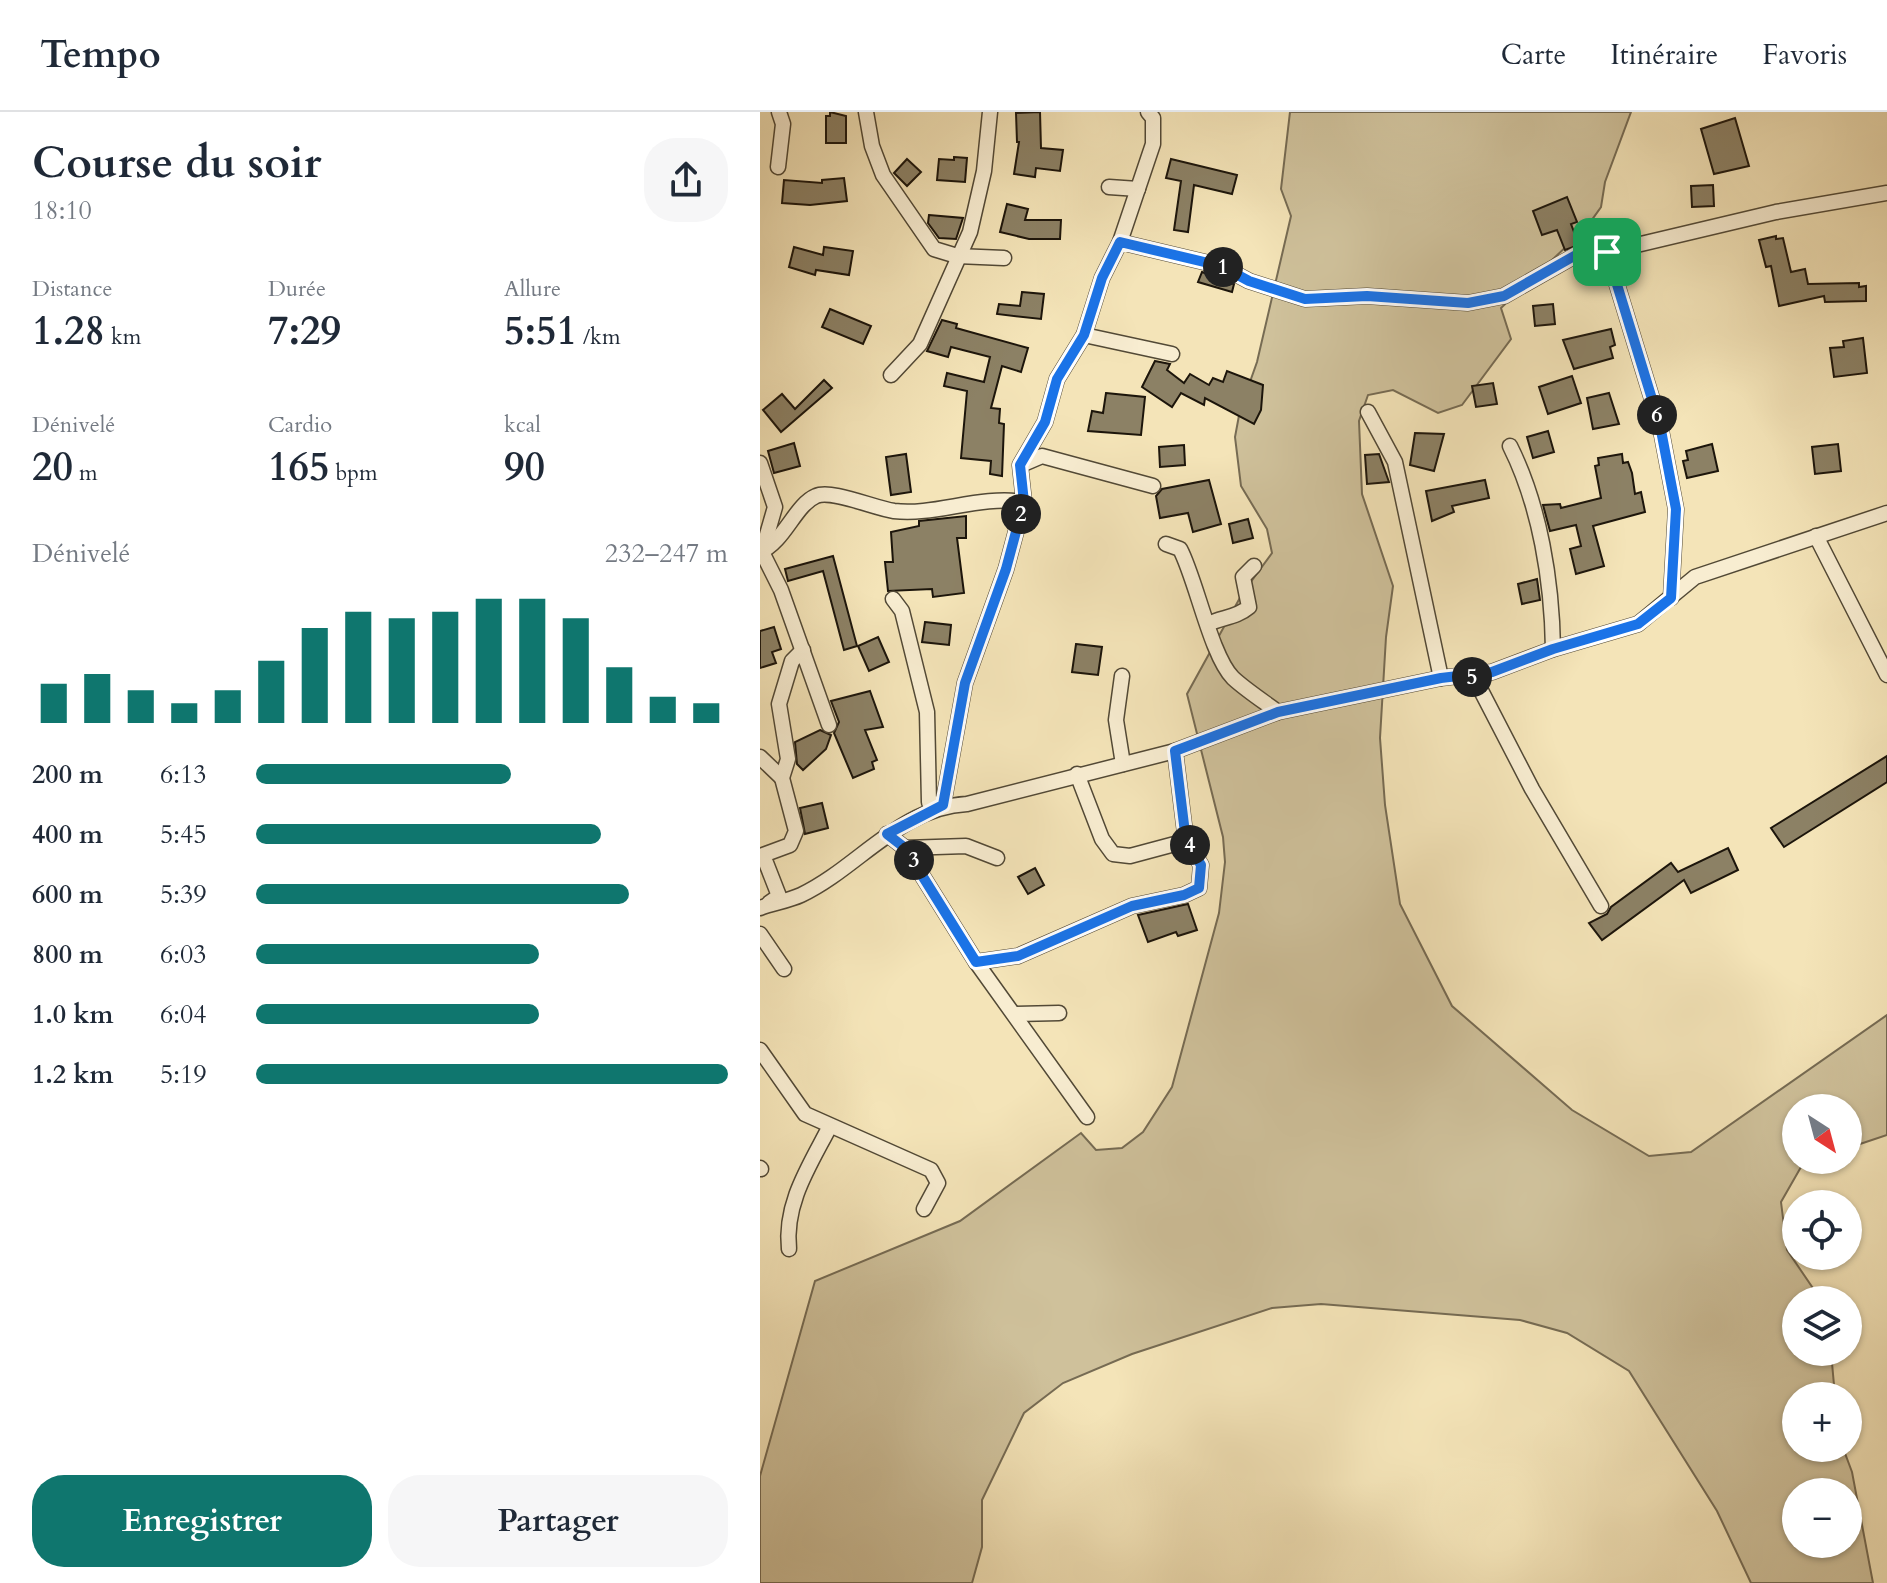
<!DOCTYPE html>
<html lang="fr">
<meta charset="utf-8">
<style>
body{margin:0;font-family:Cardo,serif;background:#f6f6f7;color:#1f2937;height:100vh;display:flex;flex-direction:column;font-size:30px;white-space:nowrap}
*{box-sizing:border-box;margin:0}
p{font-size:26px;color:#747a83}
.icon{flex:none;width:44px;height:44px;fill:none;stroke:currentColor;stroke-width:2;stroke-linecap:round;stroke-linejoin:round}
.map{position:relative;flex:1;overflow:hidden}
.side{display:flex;flex-direction:column;background:#fff;width:760px}
.side>*{flex:none}
.needle{width:52px;rotate:144deg}
.fabs{position:absolute;left:1022px;top:982px;display:grid;gap:16px}
.fabs a{display:grid;place-items:center;width:80px;height:80px;border-radius:50%;background:#fff;box-shadow:0 2px 6px #0004;font-size:40px}
.pin{position:absolute;display:grid;place-items:center;width:68px;height:68px;color:#fff;margin:-34px;border-radius:16px;box-shadow:0 4px 12px #0006}
.km{position:absolute;width:40px;height:40px;margin:-20px;border-radius:50%;background:#222;color:#fff;font-size:22px;line-height:40px;text-align:center}
.round{display:grid;place-items:center;flex:none;width:84px;height:84px;border-radius:32px;background:#f6f6f7}
.headline{display:flex;align-items:center;justify-content:space-between;height:136px;padding:0 32px}
h1{font-size:44px;font-weight:700;line-height:60px}
.figures{display:grid;grid-template-columns:repeat(3,1fr);gap:12px;height:136px;padding:8px 32px}
.figures div{display:grid;align-content:center}
.figures b{font-size:40px;font-weight:700}
.figures small{font-size:22px;font-weight:400}
.figures p{font-size:22px}
.chart{height:224px;padding:16px 32px}
.chart p{display:flex;justify-content:space-between}
.chart svg{width:100%;height:144px;margin-top:8px;stroke:#0f766e;stroke-width:6}
.button{display:flex;gap:16px;margin-top:auto;padding:16px 32px}
.button a{flex:1;height:92px;border-radius:32px;background:#0f766e;color:#fff;font-size:32px;font-weight:700;line-height:92px;text-align:center}
.button a+a{background:#f6f6f7;color:#1f2937}
ul{padding:0 32px;list-style:none;font-size:26px}
li{display:grid;grid-template-columns:128px 96px 1fr;align-items:center;height:60px}
li i{height:20px;border-radius:10px;background:#0f766e}
header{display:flex;align-items:center;gap:48px;box-sizing:border-box;height:112px;padding:0 40px;background:#fff;border-bottom:2px solid #e0e1e3}
header strong{font-size:38px}
nav{display:flex;gap:44px;margin-inline-start:auto;font-size:28px}
main{display:flex;flex:1;min-height:0}
.map>svg:first-child{display:block}
</style>
<header>
<strong>Tempo</strong>
<nav><a>Carte</a><a>Itinéraire</a><a>Favoris</a></nav>
</header>
<main>
<section class="side">
<div class="headline"><div><h1>Course du soir</h1><p>18:10</p></div><a class="round"><svg class="icon" aria-label="share" viewBox="0 0 24 24"><path d="M12 15V3M7 8l5-5 5 5M5 13v7h14v-7"/></svg></a></div>
<div class="figures">
<div><p>Distance</p><b>1.28<small> km</small></b></div>
<div><p>Durée</p><b>7:29</b></div>
<div><p>Allure</p><b>5:51<small> /km</small></b></div>
</div>
<div class="figures">
<div><p>Dénivelé</p><b>20<small> m</small></b></div>
<div><p>Cardio</p><b>165<small> bpm</small></b></div>
<div><p>kcal</p><b>90</b></div>
</div>
<div class="chart"><p><span>Dénivelé</span>232–247 m</p>
<svg viewBox="0 0 160 44" preserveAspectRatio="none"><path d="M5 44V32M15 44V29M25 44V34M35 44V38M45 44V34M55 44V25M65 44V15M75 44V10M85 44V12M95 44V10M105 44V6M115 44V6M125 44V12M135 44V27M145 44V36M155 44V38"/></svg>
</div>
<ul>
<li><b>200 m</b>6:13<i style="width:54%"></i></li>
<li><b>400 m</b>5:45<i style="width:73%"></i></li>
<li><b>600 m</b>5:39<i style="width:79%"></i></li>
<li><b>800 m</b>6:03<i style="width:60%"></i></li>
<li><b>1.0 km</b>6:04<i style="width:60%"></i></li>
<li><b>1.2 km</b>5:19<i style="width:100%"></i></li>
</ul>
<div class="button"><a>Enregistrer</a><a>Partager</a></div>
</section>
<div class="map">
<svg width="1127" height="1471" viewBox="0 0 1127 1471">
<rect width="100%" height="100%" fill="#f4e4b8"/>
<filter id="stains"><feTurbulence type="fractalNoise" baseFrequency=".0025" numOctaves="4"/><feColorMatrix values="0 0 0 0 .2 0 0 0 0 .09 0 0 0 0 .02 0 0 0 .5 -.17"/></filter>
<radialGradient id="worn" r=".72"><stop offset=".6" stop-color="#630" stop-opacity="0"/><stop offset="1" stop-color="#630" stop-opacity=".3"/></radialGradient>
<path fill="#cfc19b" stroke="#766b53" stroke-width="2" fill-rule="evenodd" d="M530,0h341l-26,70 -4,25 -15,21 -85,80 10,31 -49,66 -24,8 -45,-23 -25,5 -9,26 3,73 31,92 -7,51 -6,101 5,67 15,99 52,102 120,104 77,46 42,-4 196,-137v120l-39,13v-40h-52v52h9l-24,42 6,48 34,50h-25v52h35l4,44h-39v52h47l9,24 21,111h-122l-34,-72 -88,-140 -62,-38 -47,-13 -199,-16 -49,4 -140,46 -69,29 -39,30 -42,87v47l-10,36h-212v-107l55,-195 145,-60 121,-88 15,17 26,-2 21,-16 29,-45 47,-174 6,-51 -2,-25 -36,-143 55,-100 30,-41 -5,-24 -26,-43 -6,-49 5,-27 17,-48 34,-146 -10,-27zM1036,1380h52v52h-52z"/>
<g fill="#8c8165" stroke="#1c150b" stroke-width="2">
<polygon points="70,0 86,4 86,31 66,31 66,4 70,4"/>
<polygon points="280,0 281,36 303,38 300,59 276,56 275,65 254,62 259,30 257,30 256,1"/>
<polygon points="975,6 989,54 954,62 941,17"/>
<polygon points="194,45 207,46 205,70 177,68 179,47 194,48"/>
<polygon points="147,47 161,60 147,74 134,61"/>
<polygon points="411,47 477,63 472,82 434,73 428,120 414,118 421,69 406,66"/>
<polygon points="84,66 87,89 50,93 22,91 24,68 62,71 62,68"/>
<polygon points="953,73 954,94 932,95 931,74"/>
<polygon points="807,85 817,110 811,112 819,133 805,138 797,118 782,123 773,99"/>
<polygon points="247,92 268,97 265,108 301,108 300,127 269,127 240,120"/>
<polygon points="169,103 203,106 196,127 179,126 168,111"/>
<polygon points="1016,124 1016,127 1023,126 1031,160 1045,157 1048,172 1099,171 1099,175 1106,174 1106,189 1065,190 1064,184 1019,194 1011,154 1006,155 999,128"/>
<polygon points="34,135 63,143 64,135 93,139 89,163 56,158 55,163 29,155"/>
<polygon points="442,160 474,172 472,180 438,170"/>
<polygon points="262,180 284,182 281,207 237,202 239,192 260,194"/>
<polygon points="793,192 795,212 775,214 773,194"/>
<polygon points="70,197 111,214 103,232 62,215"/>
<polygon points="182,208 197,212 196,216 268,236 261,260 242,254 231,296 240,297 239,311 244,312 242,364 230,362 231,349 201,346 207,279 184,274 187,261 224,270 230,245 191,235 188,245 167,239"/>
<polygon points="851,217 855,233 850,235 853,246 814,257 803,228"/>
<polygon points="1103,226 1107,261 1074,265 1070,236 1084,235 1083,229"/>
<polygon points="395,249 410,252 407,258 424,271 430,262 449,273 453,266 463,270 467,259 503,273 501,298 494,312 445,286 444,293 421,281 412,295 382,275"/>
<polygon points="812,264 821,291 788,302 779,275"/>
<polygon points="64,268 72,276 21,320 3,298 22,282 35,297"/>
<polygon points="733,271 737,292 716,295 712,274"/>
<polygon points="346,281 385,285 381,323 328,319 332,299 343,301"/>
<polygon points="849,281 859,312 833,317 827,286"/>
<polygon points="788,319 794,340 773,346 767,325"/>
<polygon points="655,321 684,322 674,359 650,353"/>
<polygon points="34,331 40,354 14,361 8,339"/>
<polygon points="952,332 958,359 927,366 923,349 928,348 926,339"/>
<polygon points="1078,332 1081,359 1055,362 1052,335"/>
<polygon points="424,333 425,353 400,355 399,335"/>
<polygon points="146,342 151,380 131,383 126,345"/>
<polygon points="619,342 629,370 607,372 605,343"/>
<polygon points="862,342 863,351 868,350 872,361 875,382 881,380 885,400 833,414 844,454 816,462 810,437 821,434 816,413 790,419 783,393 800,392 801,396 841,386 835,354 839,353 838,346"/>
<polygon points="449,368 461,412 433,420 428,401 400,406 396,384 402,377"/>
<polygon points="725,368 729,386 692,394 694,400 672,409 666,379"/>
<polygon points="206,404 206,426 197,426 204,481 173,485 172,477 128,479 125,450 133,450 131,420 159,414 159,409"/>
<polygon points="488,407 493,426 473,431 469,412"/>
<polygon points="73,444 97,534 84,538 63,459 28,469 25,457"/>
<polygon points="777,467 780,488 762,492 758,472"/>
<polygon points="165,510 191,513 189,533 162,530"/>
<polygon points="14,515 21,537 12,540 16,551 0,556 0,519"/>
<polygon points="118,525 129,550 109,559 98,534"/>
<polygon points="316,532 342,535 338,563 312,560"/>
<polygon points="110,579 123,615 105,618 117,648 112,650 114,657 93,666 74,621 79,610 71,589"/>
<polygon points="60,618 71,623 66,637 43,658 37,652 35,630"/>
<polygon points="1127,644 1127,670 1024,735 1011,716"/>
<polygon points="62,691 68,716 45,722 40,696"/>
<polygon points="968,736 978,758 931,781 924,768 842,828 829,811 847,802 851,795 911,751 918,760"/>
<polygon points="275,756 284,773 268,782 258,765"/>
<polygon points="428,792 437,818 418,824 416,820 388,830 378,803"/>
</g>
<g fill="none" stroke-linecap="round" stroke-linejoin="round">
<defs>
<g id="minor">
<polyline points="106,0 112,34 123,63 174,137 197,144 244,146"/>
<polyline points="18,55 23,12 19,0"/>
<polyline points="349,75 378,77"/>
<polyline points="360,130 461,154 489,169 545,187 607,184 708,191 744,184 816,143 847,140 1016,100 1127,81"/>
<polyline points="847,140 900,313 916,397 911,486"/>
<polyline points="324,223 412,242"/>
<polyline points="131,263 160,232 210,120 224,59 230,0"/>
<polyline points="608,300 635,350 681,566"/>
<path d="M750,334c30,60 42,135 43,203"/>
<polyline points="0,351 15,395 2,440 21,478 69,613"/>
<polyline points="261,353 282,344 393,374"/>
<polyline points="1056,424 1127,563"/>
<path d="M406,432l14,5c16,30 31,107 53,129 13,12 30,23 45,34"/>
<path d="M0,440c25,-11 35,-47 56,-56 15,-7 58,12 78,15 41,5 85,-16 130,-9"/>
<polyline points="133,487 142,499 167,600 169,690 183,693 205,571 246,457 264,390 260,353 285,310 297,267 324,223 342,166 360,130 393,32 393,6 388,0"/>
<path d="M448,512c14,-7 28,-6 41,-17l-6,-30 11,-11"/>
<polyline points="362,564 356,608 363,652"/>
<polyline points="714,565 772,677 841,794"/>
<polyline points="415,639 426,729"/>
<polyline points="0,645 22,666"/>
<polyline points="127,722 145,736 216,850 327,1005"/>
<polyline points="145,736 206,734 237,746"/>
<polyline points="9,791 19,784 3,743 30,733 36,719 22,666 28,647 19,592 32,549 43,538"/>
<path d="M0,796c13,-5 28,-7 41,-13 57,-27 99,-88 166,-91l208,-53 103,-39 163,-34 51,-6 61,-23 85,-25 57,-47 192,-64"/>
<polyline points="0,822 24,857"/>
<polyline points="216,850 258,844 372,794 424,783 439,776 441,753 426,729 370,744 353,742 342,727 317,662"/>
<polyline points="254,902 299,901"/>
<polyline points="0,938 45,1002 171,1058 178,1071 164,1097"/>
<polyline points="0,1056 1,1057"/>
<path d="M29,1137c-5,-46 21,-84 41,-123"/>
</g>
</defs>
<use href="#minor" stroke="#524936" stroke-width="17"/>
<use href="#minor" stroke="#f8edd1" stroke-width="14"/>
</g>
<g fill="none" stroke-linecap="round" stroke-linejoin="round">
<defs>
<polygon id="route" points="360,130 461,154 489,169 545,187 607,184 708,191 744,184 816,143 847,140 900,313 916,397 911,486 878,512 793,537 732,560 681,566 518,600 415,639 426,729 441,753 439,776 424,783 372,794 258,844 216,850 145,736 127,722 183,693 205,571 246,457 264,390 260,353 285,310 297,267 324,223 342,166"/>
</defs>
<use href="#route" stroke="#fff" stroke-width="16"/>
<use href="#route" stroke="#1a73e8" stroke-width="10"/>
</g>
<rect width="100%" height="100%" filter="url(#stains)"/>
<rect width="100%" height="100%" fill="url(#worn)"/>
</svg>
<div class="fabs">
<a><svg class="needle" viewBox="-14 -14 28 28"><path d="M0-13l5 13h-10z" fill="#e53935"/><path d="M0 13l5-13h-10z" fill="#747a83"/></svg></a>
<a><svg class="icon" aria-label="locate" viewBox="0 0 24 24"><circle cx="12" cy="12" r="6"/><path d="M12 2v4M12 18v4M2 12h4M18 12h4"/></svg></a>
<a><svg class="icon" aria-label="layers" viewBox="0 0 24 24"><path d="M12 4l9 5-9 5-9-5zM3 14l9 5 9-5"/></svg></a>
<a>+</a>
<a>−</a>
</div>
<div class="pin" style="left:847px;top:140px;background:#1e9e55"><svg class="icon" aria-label="arrive" viewBox="0 0 24 24"><path d="M6 21V4h12l-3 4 3 4H6"/></svg></div>
<b class="km" style="left:463px;top:155px">1</b>
<b class="km" style="left:261px;top:402px">2</b>
<b class="km" style="left:154px;top:748px">3</b>
<b class="km" style="left:430px;top:733px">4</b>
<b class="km" style="left:712px;top:565px">5</b>
<b class="km" style="left:897px;top:303px">6</b>
</div>
</main>
